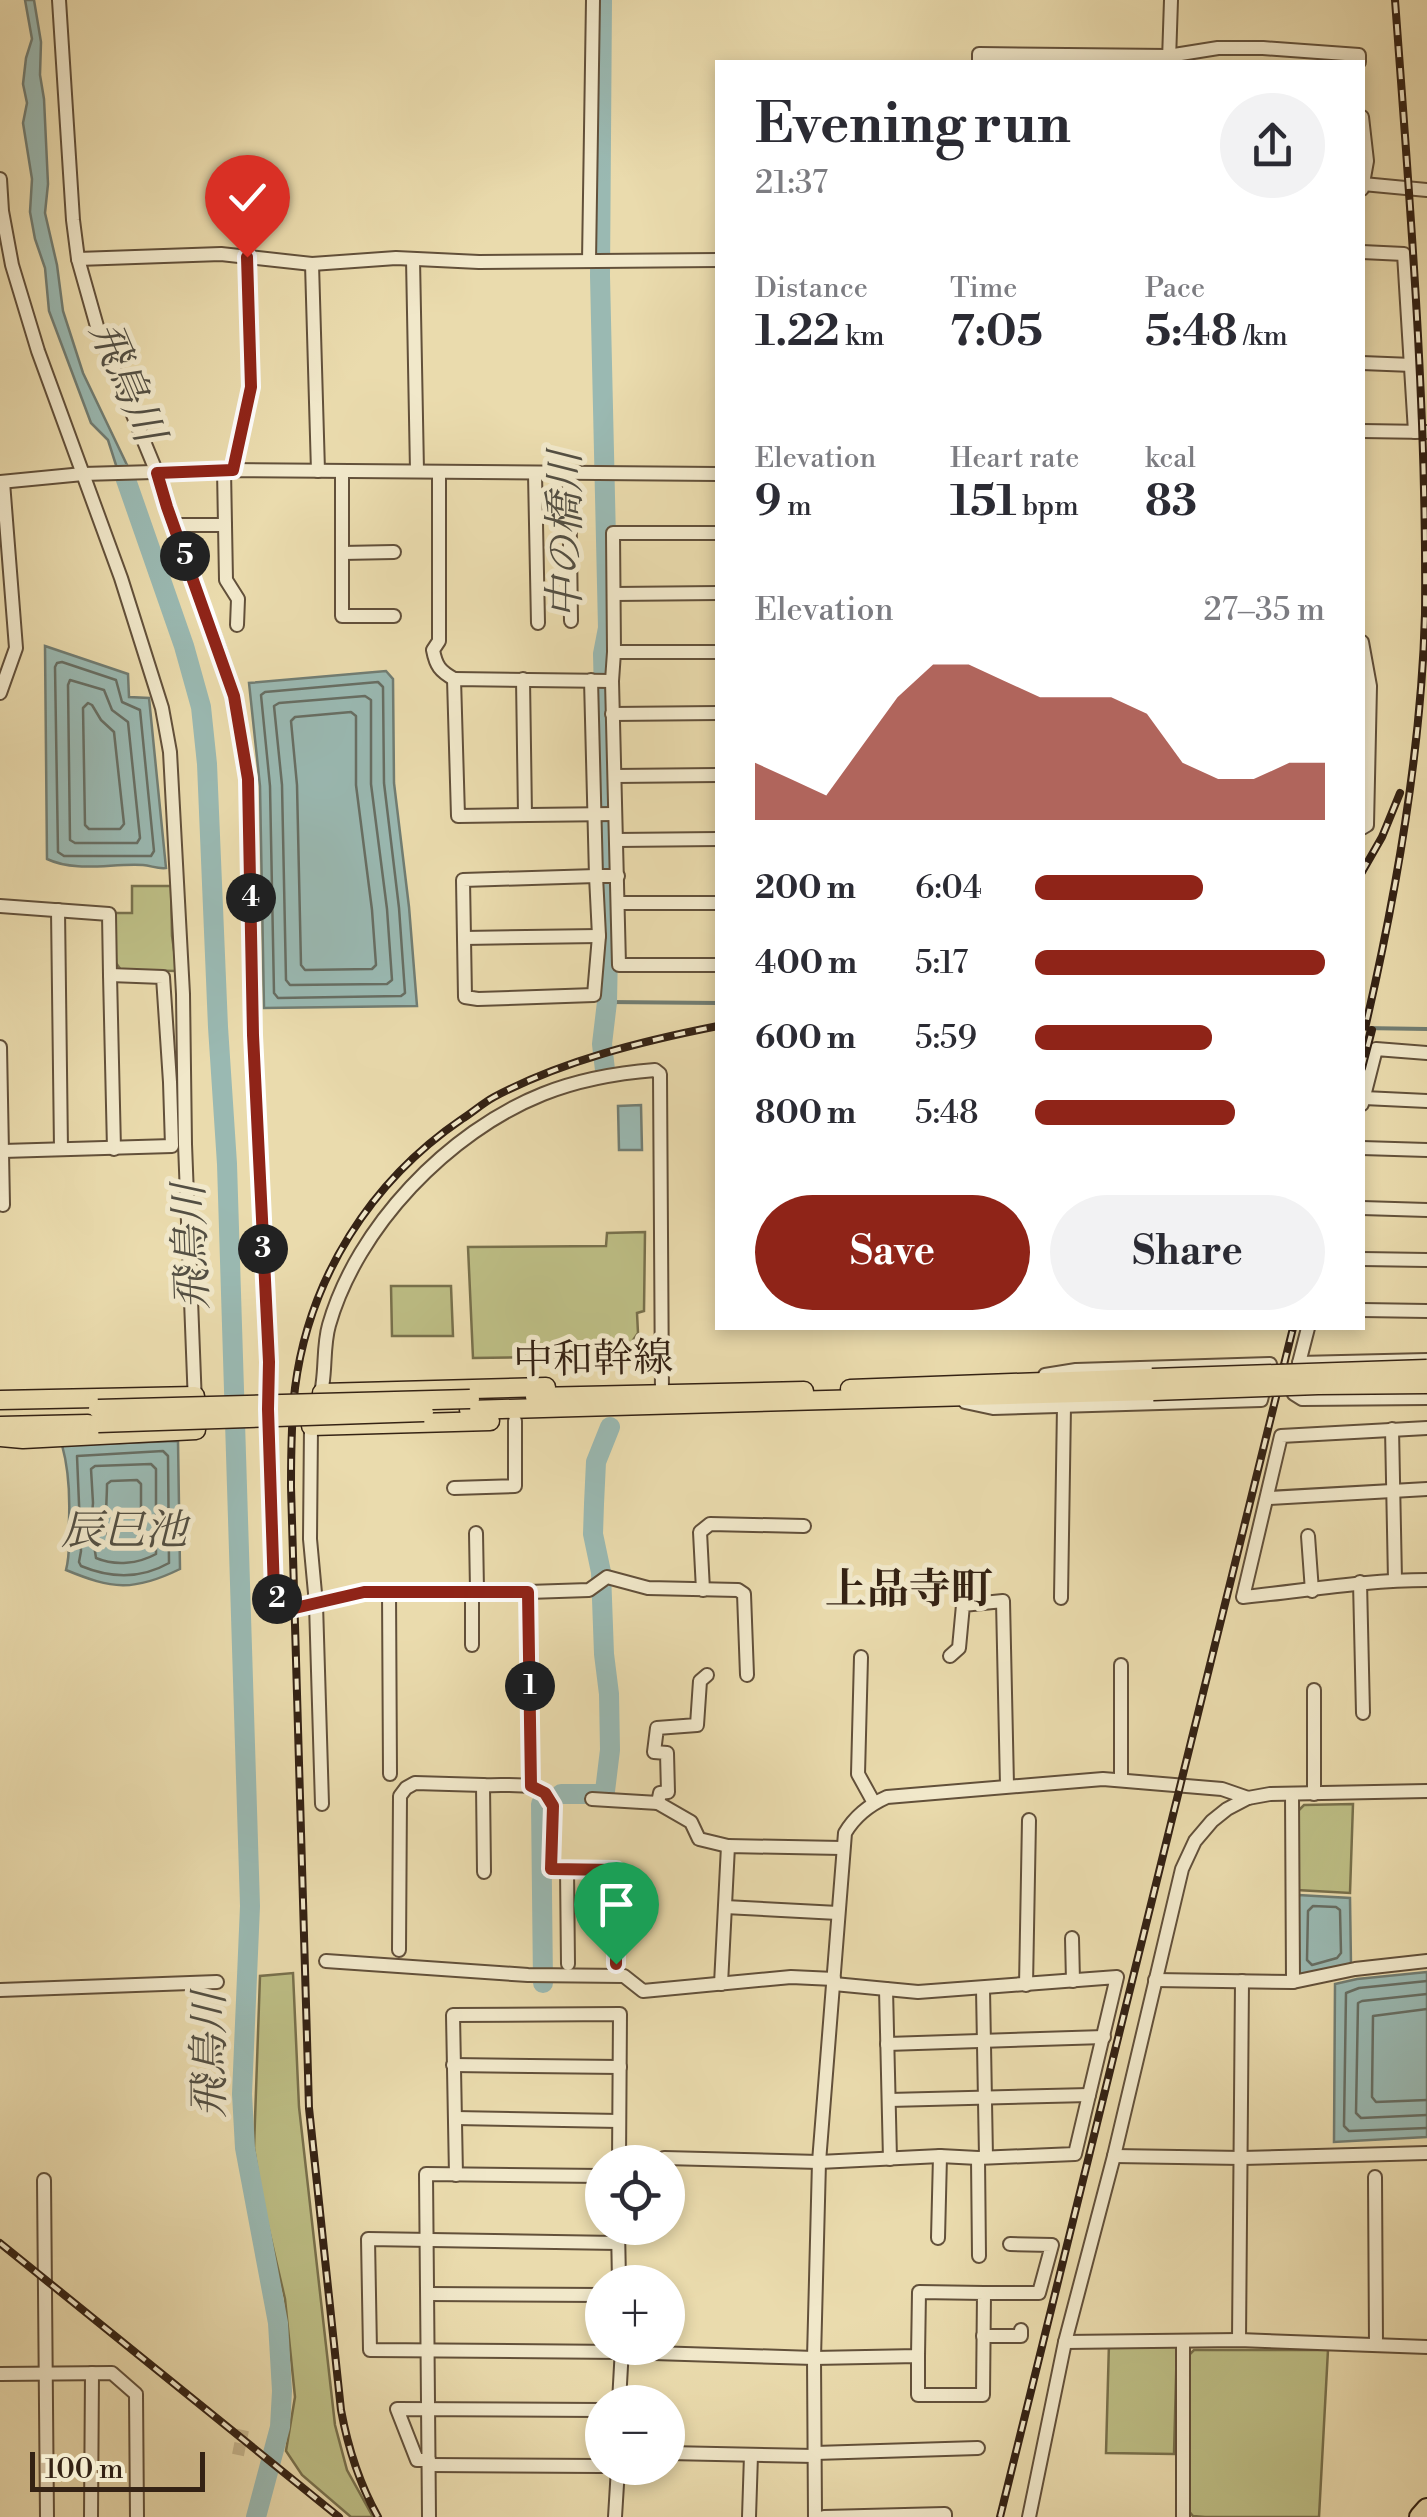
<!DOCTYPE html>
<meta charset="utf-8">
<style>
body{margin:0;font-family:"Libre Bodoni","Noto Serif JP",serif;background:#f2f2f3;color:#2b2b33;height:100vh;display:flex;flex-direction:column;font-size:38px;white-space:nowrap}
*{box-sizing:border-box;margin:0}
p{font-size:32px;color:#7c7c81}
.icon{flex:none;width:55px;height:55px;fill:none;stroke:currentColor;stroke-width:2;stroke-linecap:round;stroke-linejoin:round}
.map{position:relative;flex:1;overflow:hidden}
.side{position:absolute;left:715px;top:60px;width:650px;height:1270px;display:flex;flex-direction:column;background:#fff;border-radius:0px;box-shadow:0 5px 15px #0003}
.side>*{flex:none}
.buttons{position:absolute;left:585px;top:2145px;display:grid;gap:20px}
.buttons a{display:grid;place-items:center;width:100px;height:100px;border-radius:50%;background:#fff;box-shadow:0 5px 15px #0003;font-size:50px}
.scale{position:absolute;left:30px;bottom:25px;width:175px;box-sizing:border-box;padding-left:10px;border:5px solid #342214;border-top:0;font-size:28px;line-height:35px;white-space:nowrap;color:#342214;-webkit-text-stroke:8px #f1e8ca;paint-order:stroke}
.pin{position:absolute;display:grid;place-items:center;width:85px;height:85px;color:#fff;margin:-102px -42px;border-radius:50% 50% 50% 0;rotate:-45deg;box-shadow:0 0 10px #0007}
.pin .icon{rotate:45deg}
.km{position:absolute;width:50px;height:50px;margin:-25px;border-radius:50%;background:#222;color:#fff;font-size:28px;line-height:50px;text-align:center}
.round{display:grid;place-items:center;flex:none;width:105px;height:105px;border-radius:52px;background:#f2f2f3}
.head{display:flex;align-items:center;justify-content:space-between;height:170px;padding:0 40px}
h1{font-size:55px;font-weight:700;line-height:75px}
.metrics{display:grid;grid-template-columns:repeat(3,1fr);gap:15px;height:170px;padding:10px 40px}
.metrics div{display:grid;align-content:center}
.metrics b{font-size:42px;font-weight:700}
.metrics small{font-size:28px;font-weight:400}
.metrics p{font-size:28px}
.chart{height:280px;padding:20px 40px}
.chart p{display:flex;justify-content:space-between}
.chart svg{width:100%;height:180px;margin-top:10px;fill:#8f2418;opacity:.7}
.button{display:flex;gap:20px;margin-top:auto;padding:20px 40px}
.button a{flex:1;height:115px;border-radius:60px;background:#8f2418;color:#fff;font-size:40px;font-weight:700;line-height:115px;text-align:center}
.button a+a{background:#f2f2f3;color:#2b2b33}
ul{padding:0 40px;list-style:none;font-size:32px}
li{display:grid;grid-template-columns:160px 120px 1fr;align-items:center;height:75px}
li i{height:25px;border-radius:12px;background:#8f2418}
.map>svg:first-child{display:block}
</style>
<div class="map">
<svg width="1427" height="2517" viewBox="0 0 1427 2517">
<rect width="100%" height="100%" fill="#eadbad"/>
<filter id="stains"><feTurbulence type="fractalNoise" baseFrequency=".002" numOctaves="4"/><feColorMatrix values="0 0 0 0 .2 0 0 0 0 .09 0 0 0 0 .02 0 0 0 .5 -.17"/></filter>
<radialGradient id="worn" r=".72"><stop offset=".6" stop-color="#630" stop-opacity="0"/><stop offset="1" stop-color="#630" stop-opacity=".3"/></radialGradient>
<g fill="#bdbe85" stroke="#78704c" stroke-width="2.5">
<polygon points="132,886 171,886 172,936 177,971 121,970 116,963 114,913 132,913"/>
<polygon points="645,1232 644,1311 637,1313 638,1333 622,1356 473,1358 468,1247 606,1246 607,1233"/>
<polygon points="391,1286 451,1286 453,1336 392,1336"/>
<polygon points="1353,1804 1350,1893 1297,1890 1298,1811 1304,1805"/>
<polygon points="293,1973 299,2107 335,2425 347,2470 373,2517 351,2517 302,2475 286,2451 295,2397 285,2299 262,2200 254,2148 260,1976"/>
<polygon points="1177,2341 1174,2454 1106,2453 1109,2343"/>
<polygon points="1194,2350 1328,2350 1319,2517 1205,2517 1193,2516 1187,2509 1188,2356"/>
</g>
<g fill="#9ab9b2" stroke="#717d73" stroke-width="2.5">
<polygon points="25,0 34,0 41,42 40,75 44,99 48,184 45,213 57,265 63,311 83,373 127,465 136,494 129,506 108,440 91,423 49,311 45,268 35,239 30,212 32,179 23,123 27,103 23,84 26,58 32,39"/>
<path d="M45,646l83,28 1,23 20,1 17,170c-8,1 -14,-2 -23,-3 -32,-2 -66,8 -96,-6z"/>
<polygon points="386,671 393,679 394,783 409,907 417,1006 264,1008 260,786 249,683"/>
<polygon points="641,1105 642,1150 619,1150 618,1106"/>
<path d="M178,1441l2,128c-47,23 -68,20 -114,1 5,-19 2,-30 3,-49 1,-26 0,-51 -7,-76z"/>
<polygon points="1298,1895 1350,1898 1351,1965 1297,1979"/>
<polygon points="1427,1972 1427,2137 1334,2142 1335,1984 1357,1979"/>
</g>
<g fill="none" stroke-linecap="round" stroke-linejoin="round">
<g stroke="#676e63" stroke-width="2.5">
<polygon points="62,662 116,680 122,702 140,710 154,851 151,856 64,856 58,852 55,667 57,663"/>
<polygon points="70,680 104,690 112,710 128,722 140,838 137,843 75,843 70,840 68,685"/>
<polygon points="378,682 383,687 384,783 399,908 405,993 401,996 278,998 274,993 270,786 261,695 265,692"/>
<polygon points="365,696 371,700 371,784 387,909 392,980 387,984 290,985 286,980 282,785 274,706 279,703"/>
<polygon points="88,703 92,705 101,720 114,732 124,824 120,829 89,829 85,825 83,708"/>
<polygon points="351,712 356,716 356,785 372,910 376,965 372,969 305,970 301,965 297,785 291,721 295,717"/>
<path d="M163,1451l5,5 1,107c-28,16 -59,15 -88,3l-2,-4 2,-11 -4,-95z"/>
<path d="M151,1464l5,5v85c-18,10 -41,12 -60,4l-5,-33 2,-22 -2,-34 4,-3z"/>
<path d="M137,1480l4,4v59l-16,5h-14c-8,-19 -4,-43 -4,-64l4,-3z"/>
<polygon points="1313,1906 1336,1907 1340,1910 1341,1953 1337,1958 1312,1965 1307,1960 1308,1911"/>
<polyline points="1427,1981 1359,1988 1346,1993 1344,2126 1349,2131 1427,2128"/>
<polyline points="1427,1994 1362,2001 1358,2003 1356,2113 1361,2118 1427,2115"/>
<polyline points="1427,2009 1373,2016 1372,2097 1376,2102 1427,2100"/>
</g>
<g stroke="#717d73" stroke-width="4">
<polyline points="607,1002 718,1003"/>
<polyline points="1362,1028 1427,1029"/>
</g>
<g stroke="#9ab9b2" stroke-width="20">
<polyline points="602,0 600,276 608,628 603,654 609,900 607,1002 602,1044 605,1070"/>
<polyline points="124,474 184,646 201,707 207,764 218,1027 227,1164 250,1906 242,2094 245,2148 278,2323 282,2391 280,2427 256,2517"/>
<polyline points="561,1794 595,1794 605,1791 610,1750 609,1694 604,1654 601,1572 593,1534 594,1504 596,1462 610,1427"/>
<polyline points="541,1804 543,1983"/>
</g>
<polyline stroke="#c6b68e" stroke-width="12" stroke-dasharray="12 6" stroke-linecap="butt" points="238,2455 243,2430"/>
<defs>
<g id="minor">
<polyline points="59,0 73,220 78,259 98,330 157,473 167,507 219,649 234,696 248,779 253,1035 269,1362 268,1409 273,1592 278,1601 295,1608 316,1604 322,1804"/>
<polyline points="1169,60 1171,0"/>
<polyline points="979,62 979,54 1168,56 1218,48 1263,48 1359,55 1359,62"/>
<polyline points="1362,117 1367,161 1362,189"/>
<polyline points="0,179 2,211 12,265 38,351 121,578 162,708 170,752 183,994 185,1144 195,1404"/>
<polyline points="1363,184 1427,190"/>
<polyline points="1362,252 1404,254 1415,432"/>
<polyline points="78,259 221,254 312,264 396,258 479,262 718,260"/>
<polyline points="413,259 417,471"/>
<polyline points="589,261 593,0"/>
<polyline points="312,264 318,471"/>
<polyline points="1362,363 1412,365"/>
<polyline points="1362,431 1427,432"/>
<polyline points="224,470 226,580 238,599 237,625"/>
<polyline points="233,470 251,387 247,257"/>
<polyline points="342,471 342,616 394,616"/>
<path d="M439,472v169l-6,9c3,16 7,21 21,29"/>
<polyline points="535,474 538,623"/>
<polyline points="569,474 571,621"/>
<polyline points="0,482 83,474 224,470 718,474"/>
<polyline points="180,525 225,525"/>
<polyline points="718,533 613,533 614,652 612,681 619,965 718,965"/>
<polyline points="342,553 394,552"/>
<polyline points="614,594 718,593"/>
<polyline points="1362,642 1370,686 1367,825 1362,828"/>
<polyline points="614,652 718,652"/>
<polyline points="523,679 525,815"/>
<polyline points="591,680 596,876 618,876"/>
<polyline points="612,681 454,679 458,816 615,814"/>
<polyline points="0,693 16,648 3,482"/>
<polyline points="612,714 718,713"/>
<polyline points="615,776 718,775"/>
<polyline points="616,840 718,839"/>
<polygon points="596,876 599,936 594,995 478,999 465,997 463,880"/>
<polyline points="618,903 718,903"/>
<polyline points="0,906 109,914 110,975 163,977 170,1082 172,1146 3,1151"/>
<polyline points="58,910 61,1149"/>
<polyline points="464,938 599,936"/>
<polyline points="110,975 114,1149"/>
<polyline points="0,1047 3,1205 0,1204"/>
<polyline points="1364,1098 1427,1101"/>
<polyline points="1362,1104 1376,1049 1427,1053"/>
<polyline points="1362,1148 1427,1150"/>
<polyline points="1362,1208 1427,1210"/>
<polyline points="1362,1259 1427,1260"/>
<polyline points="1362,1310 1427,1311"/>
<polyline points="1427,1360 1299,1363 1294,1394 1302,1399 1427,1398"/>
<polyline points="1299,1363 1308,1328"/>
<path d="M319,1401c8,-24 3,-52 10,-76 28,-98 119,-193 214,-231 35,-14 74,-21 112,-24l5,4 2,320"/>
<polyline points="965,1402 993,1408 1261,1400 1270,1364 1076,1370 1045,1375"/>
<polyline points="313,1420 311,1426 310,1539 316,1604 337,1597 389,1590 528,1592 589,1590 607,1577 648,1588 738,1590 744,1594 747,1675"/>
<path d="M1427,1428l-146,8 -38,161c61,-6 122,-17 184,-17"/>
<polyline points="1392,1429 1395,1580"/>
<polyline points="454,1488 515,1486 515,1421"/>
<polyline points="1268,1498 1427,1489"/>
<polyline points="476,1533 477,1590"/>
<polyline points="1308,1536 1312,1591"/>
<polyline points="1360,1582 1363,1713"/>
<polyline points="389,1590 390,1774"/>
<polyline points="472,1590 472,1645"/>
<polyline points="703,1590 700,1532 710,1524 804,1526"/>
<polyline points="528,1592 531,1786"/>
<polyline points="1061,1598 1064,1406"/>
<polyline points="950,1656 959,1648 963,1605 1003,1601 1007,1785"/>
<polyline points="861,1657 858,1774 874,1803"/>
<polyline points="1121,1780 1121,1665"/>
<polyline points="1292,1794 1293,1982"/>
<polyline points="1314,1794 1314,1690"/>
<polyline points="592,1799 658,1803 660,1793 668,1792 667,1753 654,1752 657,1728 697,1725 700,1681 707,1675"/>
<polyline points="658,1803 691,1822 699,1839 728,1846"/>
<polyline points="567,1869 568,1964"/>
<path d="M484,1872l-1,-87c16,1 35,-2 50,2 29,9 19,58 18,82l65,1v94"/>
<polyline points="725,1907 838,1913"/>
<polyline points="1072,1938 1073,1981"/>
<polyline points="399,1950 400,1796 406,1788 415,1783 483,1785"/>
<polyline points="326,1961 528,1975 624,1976 643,1991 791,1977 834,1979"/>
<polyline points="1155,1980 1293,1982 1355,1969 1427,1961"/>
<polyline points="721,1984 728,1846 842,1848"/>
<polyline points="1026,1985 1029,1820"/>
<polyline points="886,1989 890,2159"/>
<polyline points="983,1989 986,2157"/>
<polyline points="0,1990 217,1982"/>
<polyline points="887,2044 1104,2037"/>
<polyline points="453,2065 620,2067"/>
<polyline points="889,2100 1089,2095"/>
<polyline points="455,2118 619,2121"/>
<polyline points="1114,2156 1242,2158 1427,2153"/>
<polyline points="664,2158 819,2162 940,2156 978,2158 1075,2154 1117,1977 918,1992 834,1984"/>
<polyline points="978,2158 979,2256"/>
<polyline points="456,2175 453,2015 620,2014 619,2162"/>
<polyline points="1375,2177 1376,2345"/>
<polyline points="44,2180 47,2517"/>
<polyline points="618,2228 619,2282"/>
<polyline points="938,2238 940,2156"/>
<polyline points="618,2243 368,2239 370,2350 622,2352 814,2358 918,2356 919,2292 984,2293 983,2395 918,2395 918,2356"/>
<polyline points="984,2293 1039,2293 1052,2245 1010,2244"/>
<polyline points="428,2294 602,2295"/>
<polyline points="983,2336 1021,2336 1021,2330"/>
<polyline points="1239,2340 1242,1981"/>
<polyline points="1065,2342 1239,2340 1427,2347"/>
<polyline points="0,2374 112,2373 136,2394 137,2517"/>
<polyline points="619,2402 622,2348"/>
<polyline points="668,2453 815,2456"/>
<polyline points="815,2453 978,2448"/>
<polyline points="429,2460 417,2460 397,2409 602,2410"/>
<polyline points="429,2465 602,2466"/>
<polyline points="91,2517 92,2373"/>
<polyline points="429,2517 426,2174 602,2176"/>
<polyline points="615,2517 618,2468"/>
<polyline points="749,2517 751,2455"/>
<path d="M815,2517l-1,-159 5,-196 26,-329c10,-17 24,-28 42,-36l216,-18 119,10 26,9"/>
<polyline points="824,2517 945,2514 945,2517"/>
<polyline points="1029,2517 1065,2342 1114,2156 1182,1869 1195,1841 1212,1821 1227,1809 1248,1798 1270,1794 1427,1791"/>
<polyline points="1183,2517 1183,2341"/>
</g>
<g id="major">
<polyline points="850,1389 1152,1378"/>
<polyline points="322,1393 546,1387"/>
<polyline points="535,1397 804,1391"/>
<polyline points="0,1400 195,1396"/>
<polyline points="469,1410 1153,1391"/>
<polyline points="0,1426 88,1424"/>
<polyline points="311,1426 490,1421"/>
<polyline points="0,1437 23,1439 196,1430"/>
</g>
<polyline id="highway" points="1420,2517 1427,2509"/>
</defs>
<use href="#minor" stroke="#62503a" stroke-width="16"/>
<use href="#major" stroke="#342214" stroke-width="21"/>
<use href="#highway" stroke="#342214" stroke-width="24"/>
<use href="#minor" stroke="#f1e8ca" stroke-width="12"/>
<use href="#major" stroke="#eadbad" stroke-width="18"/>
<use href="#highway" stroke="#eadbad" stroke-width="20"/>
<defs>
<g id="rail">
<polyline points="1362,872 1382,837 1400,793"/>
<path d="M1362,1041c33,-139 59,-284 63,-427 2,-205 -15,-410 -30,-614"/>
<polyline points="1362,1068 1372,1030"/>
<polyline points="0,2243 339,2517"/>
<path d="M378,2517c-19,-34 -30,-69 -37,-107l-32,-302 -18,-621c0,-33 0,-66 4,-99 14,-110 76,-207 167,-269 11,-7 21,-16 32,-22 68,-36 148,-56 224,-71"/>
<polyline points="1000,2517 1293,1328"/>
</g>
</defs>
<use href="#rail" stroke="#342214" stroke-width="8"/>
<use href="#rail" stroke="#f1e8ca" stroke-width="4" stroke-dasharray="11" stroke-linecap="butt"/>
<defs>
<g id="major-bridge">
<polyline points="1152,1378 1427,1369"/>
<polyline points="1153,1391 1318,1385 1427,1384"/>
<polyline points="98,1409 470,1399"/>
<polyline points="98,1423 424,1412"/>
</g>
</defs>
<use href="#major-bridge" stroke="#342214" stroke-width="21" stroke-linecap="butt"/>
<use href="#major-bridge" stroke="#eadbad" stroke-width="18"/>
</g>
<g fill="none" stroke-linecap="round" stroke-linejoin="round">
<defs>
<polyline id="route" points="247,257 251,387 233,470 157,473 167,507 234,696 248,779 253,1035 269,1362 268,1409 274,1592 278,1601 295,1608 364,1592 528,1592 531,1786 545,1793 553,1806 551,1869 616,1870 616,1964"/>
</defs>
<use href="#route" stroke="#fff" stroke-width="20"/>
<use href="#route" stroke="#8f2418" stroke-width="12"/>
</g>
<g text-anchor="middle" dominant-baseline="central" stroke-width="10" stroke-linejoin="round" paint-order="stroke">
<g font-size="40" fill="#342214" stroke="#f1e8ca">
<text transform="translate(593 1360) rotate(-1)">中和幹線</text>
</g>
<g font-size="42" font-style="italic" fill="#534f43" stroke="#f1e8ca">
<text transform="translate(126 382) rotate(67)">飛鳥川</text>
<text transform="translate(566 535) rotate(-90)">中の橋川</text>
<text transform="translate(192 1247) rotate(-92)">飛鳥川</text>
<text x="124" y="1531">辰巳池</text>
<text transform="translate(210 2055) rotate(-90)">飛鳥川</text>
</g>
<g font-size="42" font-weight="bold" fill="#342214" stroke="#f1e8ca">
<text x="909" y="1590">上品寺町</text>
</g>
</g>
<rect width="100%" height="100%" filter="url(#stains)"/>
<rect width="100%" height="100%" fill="url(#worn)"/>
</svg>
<div class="buttons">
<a><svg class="icon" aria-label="locate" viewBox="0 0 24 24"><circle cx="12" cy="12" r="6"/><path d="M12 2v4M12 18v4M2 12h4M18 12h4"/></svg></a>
<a>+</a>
<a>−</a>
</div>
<div class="scale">100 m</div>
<div class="pin" style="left:616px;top:1964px;background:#1e9e55"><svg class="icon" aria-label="arrive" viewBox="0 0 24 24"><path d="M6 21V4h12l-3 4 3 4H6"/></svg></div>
<div class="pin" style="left:247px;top:257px;background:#d93025"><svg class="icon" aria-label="check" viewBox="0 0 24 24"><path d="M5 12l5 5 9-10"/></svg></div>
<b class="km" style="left:530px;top:1686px">1</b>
<b class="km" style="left:277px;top:1599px">2</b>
<b class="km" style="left:263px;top:1249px">3</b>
<b class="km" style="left:251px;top:898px">4</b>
<b class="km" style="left:185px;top:556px">5</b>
<section class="side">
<div class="head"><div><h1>Evening run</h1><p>21:37</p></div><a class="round"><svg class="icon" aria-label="share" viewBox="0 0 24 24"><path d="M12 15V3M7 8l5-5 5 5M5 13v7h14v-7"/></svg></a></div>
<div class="metrics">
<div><p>Distance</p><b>1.22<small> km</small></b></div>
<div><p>Time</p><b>7:05</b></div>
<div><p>Pace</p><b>5:48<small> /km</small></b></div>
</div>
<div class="metrics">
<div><p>Elevation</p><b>9<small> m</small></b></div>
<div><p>Heart rate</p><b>151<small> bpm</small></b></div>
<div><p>kcal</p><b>83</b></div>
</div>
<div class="chart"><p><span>Elevation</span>27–35 m</p>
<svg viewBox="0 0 160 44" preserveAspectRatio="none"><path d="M0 44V30L10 34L20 38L30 26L40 14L50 6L60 6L70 10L80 14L90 14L100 14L110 18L120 30L130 34L140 34L150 30L160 30V44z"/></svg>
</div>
<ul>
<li><b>200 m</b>6:04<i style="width:58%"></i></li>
<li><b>400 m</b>5:17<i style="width:100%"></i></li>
<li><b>600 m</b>5:59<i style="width:61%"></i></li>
<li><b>800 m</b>5:48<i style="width:69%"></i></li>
</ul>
<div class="button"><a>Save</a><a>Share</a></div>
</section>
</div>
